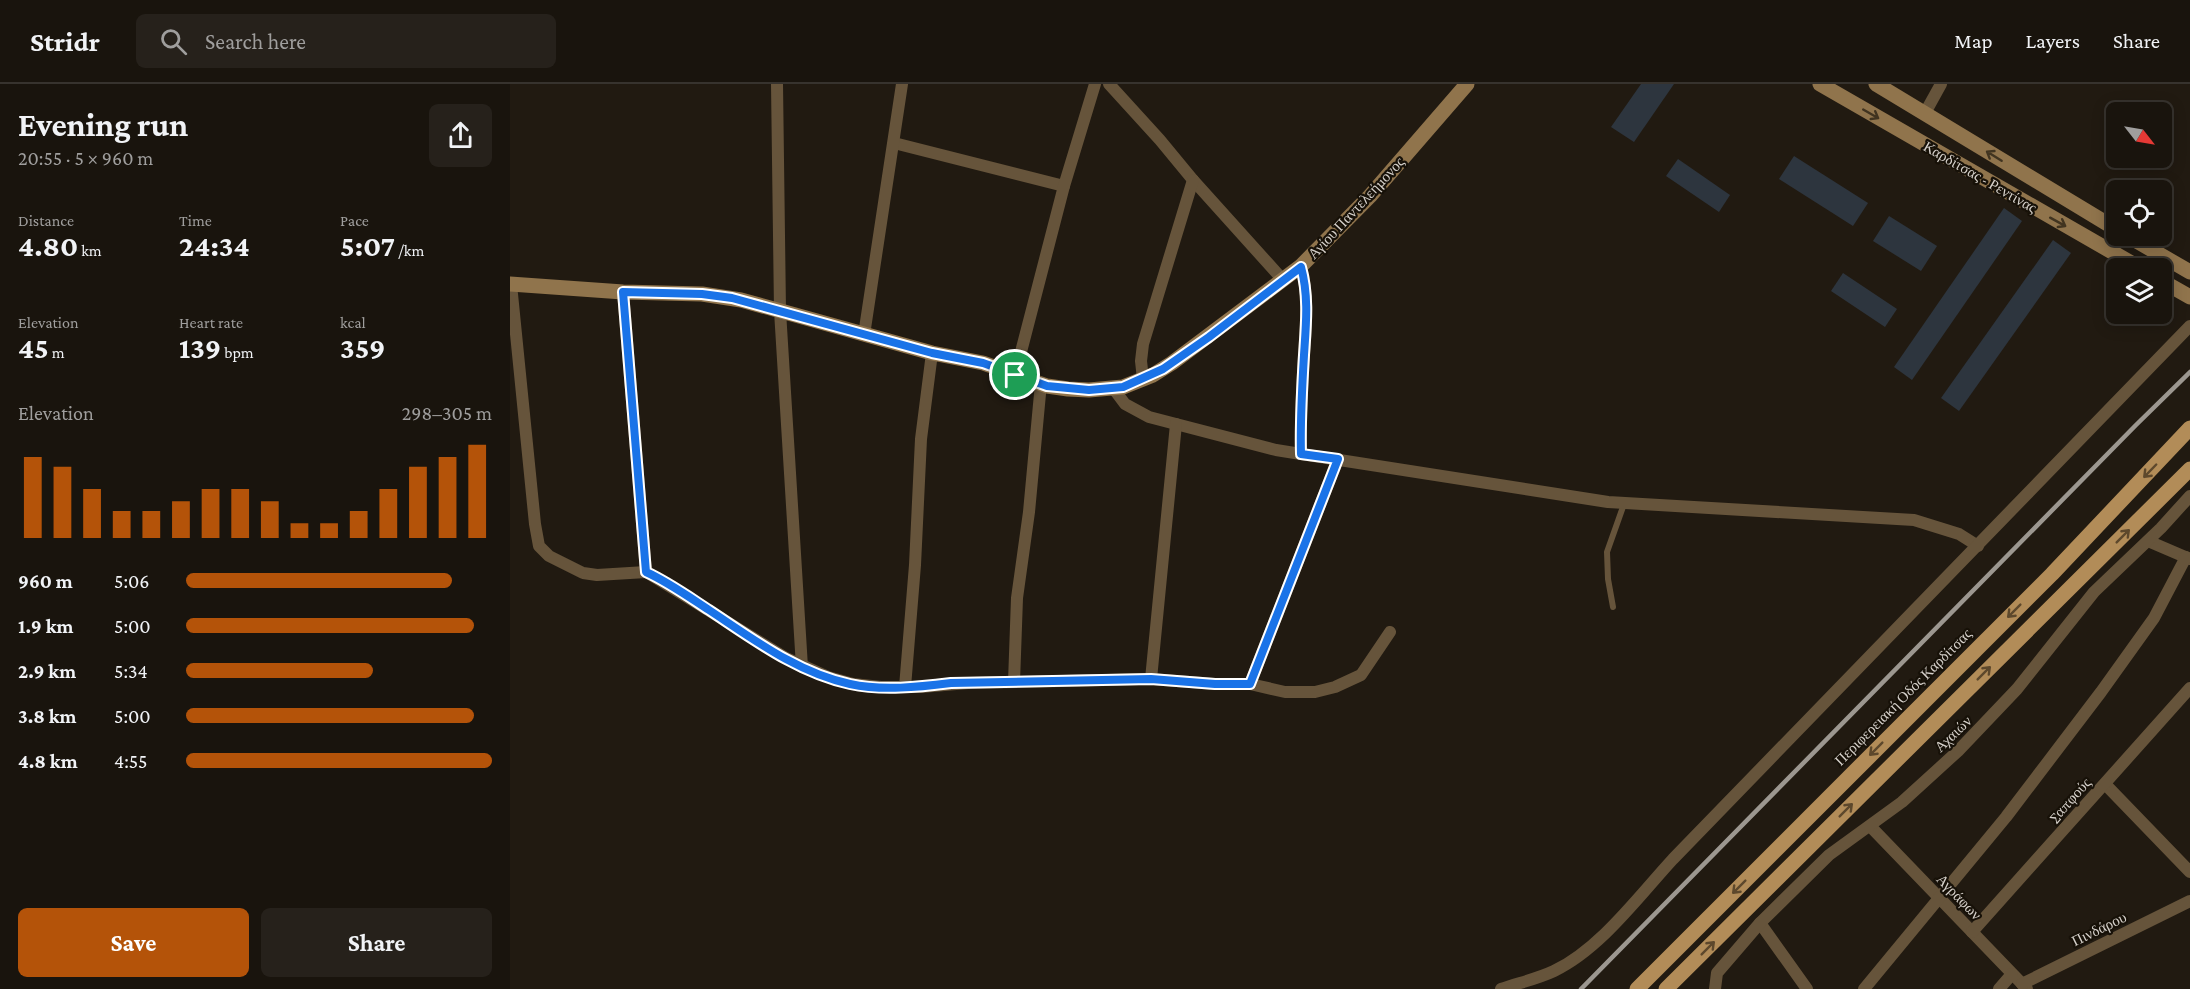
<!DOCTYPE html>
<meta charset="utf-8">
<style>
body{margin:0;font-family:"Crimson Pro",serif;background:#26211b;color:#f1f3f6;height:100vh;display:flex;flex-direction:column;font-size:22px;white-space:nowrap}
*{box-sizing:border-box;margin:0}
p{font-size:20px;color:#9f9e9d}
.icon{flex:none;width:33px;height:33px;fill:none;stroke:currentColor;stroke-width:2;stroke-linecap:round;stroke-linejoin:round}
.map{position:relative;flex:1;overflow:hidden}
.drawer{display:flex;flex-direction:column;background:#19140d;width:510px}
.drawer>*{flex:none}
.needle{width:39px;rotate:121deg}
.buttons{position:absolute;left:1596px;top:18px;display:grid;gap:12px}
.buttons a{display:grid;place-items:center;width:66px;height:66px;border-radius:9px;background:#19140d;box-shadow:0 3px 15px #0003,0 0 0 2px #37332e;font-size:30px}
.pin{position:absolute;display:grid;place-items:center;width:51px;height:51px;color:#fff;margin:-26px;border:3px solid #fff;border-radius:50%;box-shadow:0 2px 6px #0007}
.round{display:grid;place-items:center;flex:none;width:63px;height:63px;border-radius:9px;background:#26211b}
.summary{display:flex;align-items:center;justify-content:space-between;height:102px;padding:0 18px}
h1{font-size:33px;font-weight:700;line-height:45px}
.metrics{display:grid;grid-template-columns:repeat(3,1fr);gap:9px;height:102px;padding:6px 18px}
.metrics div{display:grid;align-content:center}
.metrics b{font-size:30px;font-weight:700}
.metrics small{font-size:16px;font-weight:400}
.metrics p{font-size:16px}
.chart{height:168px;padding:12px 18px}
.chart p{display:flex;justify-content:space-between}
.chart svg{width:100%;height:108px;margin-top:6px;stroke:#b45309;stroke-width:6}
.button{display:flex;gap:12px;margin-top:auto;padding:12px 18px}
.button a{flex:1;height:69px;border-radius:9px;background:#b45309;color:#fff;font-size:24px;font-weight:700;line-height:69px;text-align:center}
.button a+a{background:#26211b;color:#f1f3f6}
ul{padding:0 18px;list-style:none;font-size:20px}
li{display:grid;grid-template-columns:96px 72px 1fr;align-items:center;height:45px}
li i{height:15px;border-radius:8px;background:#b45309}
header{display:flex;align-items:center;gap:36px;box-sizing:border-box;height:84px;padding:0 30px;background:#19140d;border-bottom:2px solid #37332e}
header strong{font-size:28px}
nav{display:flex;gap:33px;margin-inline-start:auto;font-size:21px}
.search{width:420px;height:54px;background:#26211b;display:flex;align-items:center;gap:15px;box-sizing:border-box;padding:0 21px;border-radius:9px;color:#9f9e9d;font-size:22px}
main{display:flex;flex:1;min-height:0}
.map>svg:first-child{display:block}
</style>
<header>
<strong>Stridr</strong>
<div class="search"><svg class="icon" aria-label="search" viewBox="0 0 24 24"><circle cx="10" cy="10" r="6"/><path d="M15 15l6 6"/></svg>Search here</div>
<nav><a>Map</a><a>Layers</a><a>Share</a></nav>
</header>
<main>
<section class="drawer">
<div class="summary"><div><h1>Evening run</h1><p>20:55 · 5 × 960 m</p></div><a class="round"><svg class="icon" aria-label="share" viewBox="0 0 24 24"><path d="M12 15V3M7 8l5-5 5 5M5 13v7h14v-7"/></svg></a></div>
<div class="metrics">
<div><p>Distance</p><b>4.80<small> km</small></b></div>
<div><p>Time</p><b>24:34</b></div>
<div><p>Pace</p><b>5:07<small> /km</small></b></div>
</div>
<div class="metrics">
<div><p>Elevation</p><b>45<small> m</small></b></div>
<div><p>Heart rate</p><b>139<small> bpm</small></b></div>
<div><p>kcal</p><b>359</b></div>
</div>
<div class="chart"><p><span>Elevation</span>298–305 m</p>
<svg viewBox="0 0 160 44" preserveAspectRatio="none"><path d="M5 44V11M15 44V15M25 44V24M35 44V33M45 44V33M55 44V29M65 44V24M75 44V24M85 44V29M95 44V38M105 44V38M115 44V33M125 44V24M135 44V15M145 44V11M155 44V6"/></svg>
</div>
<ul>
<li><b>960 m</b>5:06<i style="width:87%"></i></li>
<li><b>1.9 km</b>5:00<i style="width:94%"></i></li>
<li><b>2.9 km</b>5:34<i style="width:61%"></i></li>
<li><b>3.8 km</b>5:00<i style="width:94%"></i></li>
<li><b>4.8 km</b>4:55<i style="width:100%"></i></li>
</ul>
<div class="button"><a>Save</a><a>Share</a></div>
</section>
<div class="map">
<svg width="1680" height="905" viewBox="0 0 1680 905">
<rect width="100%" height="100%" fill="#211a11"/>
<g fill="#2d353e">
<polygon points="1131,0 1164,0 1124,58 1101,43"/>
<polygon points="1284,72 1358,119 1343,142 1269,95"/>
<polygon points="1168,75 1220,111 1209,128 1156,92"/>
<polygon points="1494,124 1512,137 1402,296 1384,283"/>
<polygon points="1379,132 1427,162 1411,187 1363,157"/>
<polygon points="1543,156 1561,169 1449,327 1431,314"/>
<polygon points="1333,189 1387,225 1375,243 1321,207"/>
</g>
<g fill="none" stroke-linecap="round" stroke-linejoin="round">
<polyline stroke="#66543b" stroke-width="6" points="1103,523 1098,495 1097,468 1114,420"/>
<g stroke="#66543b" stroke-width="12">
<polyline points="267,0 270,227 292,583"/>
<polyline points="599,0 650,56 683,96 773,196"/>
<polyline points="1415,29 1431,0"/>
<polyline points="384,59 554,102"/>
<path d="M791,182c8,30 5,59 3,89 -2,33 -4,66 -3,99"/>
<polyline points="1,200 25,440 29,462 39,472 73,489 87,491 136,488 276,574 318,593 343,600 371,603 411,603 458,599 641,595 705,600 740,600 775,608 805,608 825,603 851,591 880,548"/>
<polyline points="113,208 136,488"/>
<polyline points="354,251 392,0"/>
<polyline points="505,291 554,102 585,0"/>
<polyline points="633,295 631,277 633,260 683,96"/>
<polyline points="603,304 615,320 639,333 766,366 791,370 1098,418 1404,436 1449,450 1468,462"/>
<polyline points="1638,457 1680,475"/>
<polyline points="641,595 666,340"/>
<polyline points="504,598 507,514 519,428 531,299"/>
<polyline points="740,600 828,375"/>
<polyline points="395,603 405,481 411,355 422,269"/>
<polyline points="1595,700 1680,788"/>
<polyline points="1360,742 1517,905"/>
<polyline points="1250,839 1297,905"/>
<polyline points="1462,848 1680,604"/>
<polyline points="1512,900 1680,817"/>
<path d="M991,905c17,-6 36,-10 53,-18 46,-22 84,-74 119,-112l517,-533"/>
<polyline points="1205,905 1207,889 1250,839 1319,771 1392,718 1448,667 1507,605 1584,508 1651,444 1680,412"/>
<polyline points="1354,905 1496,733 1591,608 1644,534 1676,473"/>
<polyline points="1489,905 1502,890"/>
</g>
<g stroke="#90744c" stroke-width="15">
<polyline points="1310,0 1630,184"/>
<polyline points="1366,0 1606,145"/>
<polyline points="1618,152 1680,188"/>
<polyline points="1652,197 1680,213"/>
<polyline points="0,200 113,208 192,210 231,216 422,269 473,279 537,302 558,305 579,306 613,303 643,291 662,279 791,182 860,112 957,0"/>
</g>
<g stroke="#b28c58" stroke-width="15">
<polyline points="1127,905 1542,490 1680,344"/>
<polyline points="1156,905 1680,385"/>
</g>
<polyline stroke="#9c9790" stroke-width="4.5" points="1071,905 1626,341 1680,288"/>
</g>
<defs><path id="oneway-shaft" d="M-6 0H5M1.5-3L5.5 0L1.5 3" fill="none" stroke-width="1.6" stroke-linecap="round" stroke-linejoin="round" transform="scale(1.5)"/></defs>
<g stroke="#413420">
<use href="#oneway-shaft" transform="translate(1361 30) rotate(30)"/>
<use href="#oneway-shaft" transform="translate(1484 72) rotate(-148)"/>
<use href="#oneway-shaft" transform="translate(1548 138) rotate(29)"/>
</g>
<g stroke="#5d482c">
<use href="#oneway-shaft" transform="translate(1640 387) rotate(134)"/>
<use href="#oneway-shaft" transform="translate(1613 452) rotate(-45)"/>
<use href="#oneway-shaft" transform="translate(1504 527) rotate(135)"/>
<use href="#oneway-shaft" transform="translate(1474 589) rotate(-45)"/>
<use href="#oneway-shaft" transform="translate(1366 665) rotate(135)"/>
<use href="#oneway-shaft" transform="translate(1336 726) rotate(-45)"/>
<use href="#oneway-shaft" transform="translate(1229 803) rotate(135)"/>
<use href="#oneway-shaft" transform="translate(1198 864) rotate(-45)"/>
</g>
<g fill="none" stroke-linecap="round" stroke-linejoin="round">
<defs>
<path id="route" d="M791,183c8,29 5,58 3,88 -2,33 -4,66 -3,99l37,5 -88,225h-35l-64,-5 -200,4c-32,4 -69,8 -101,1 -52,-11 -97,-45 -141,-74 -20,-13 -41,-28 -63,-38l-23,-280 79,2 30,4 200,55 51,10 64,23 42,4 34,-3 40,-18 46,-32z"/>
</defs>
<use href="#route" stroke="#fff" stroke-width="12"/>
<use href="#route" stroke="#1a73e8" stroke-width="8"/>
</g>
<g text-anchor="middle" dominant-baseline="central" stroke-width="4.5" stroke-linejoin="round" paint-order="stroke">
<g font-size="15" fill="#d6d1cb" stroke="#171108">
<text transform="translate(1470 93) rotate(30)">Καρδίτσας - Ρεντίνας</text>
<text transform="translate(846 124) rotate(-47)">Αγίου Παντελεήμονος</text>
<text transform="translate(1393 613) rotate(-45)">Περιφερειακή Οδός Καρδίτσας</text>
<text transform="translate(1443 650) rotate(-44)">Αχαιών</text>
<text transform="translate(1560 716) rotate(-48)">Σαπφούς</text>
<text transform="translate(1449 813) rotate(46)">Αγράφων</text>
<text transform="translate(1589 845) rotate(-26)">Πινδάρου</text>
</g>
</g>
</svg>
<div class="buttons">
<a><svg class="needle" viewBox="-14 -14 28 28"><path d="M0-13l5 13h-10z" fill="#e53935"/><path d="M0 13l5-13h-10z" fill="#9f9e9d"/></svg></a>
<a><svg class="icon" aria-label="locate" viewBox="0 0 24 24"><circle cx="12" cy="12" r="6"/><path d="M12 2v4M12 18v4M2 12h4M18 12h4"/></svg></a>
<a><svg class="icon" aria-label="layers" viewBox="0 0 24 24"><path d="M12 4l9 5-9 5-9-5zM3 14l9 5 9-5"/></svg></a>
</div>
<div class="pin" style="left:505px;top:291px;background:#1e9e55"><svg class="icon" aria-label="arrive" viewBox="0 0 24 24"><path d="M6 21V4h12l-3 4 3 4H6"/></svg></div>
</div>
</main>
